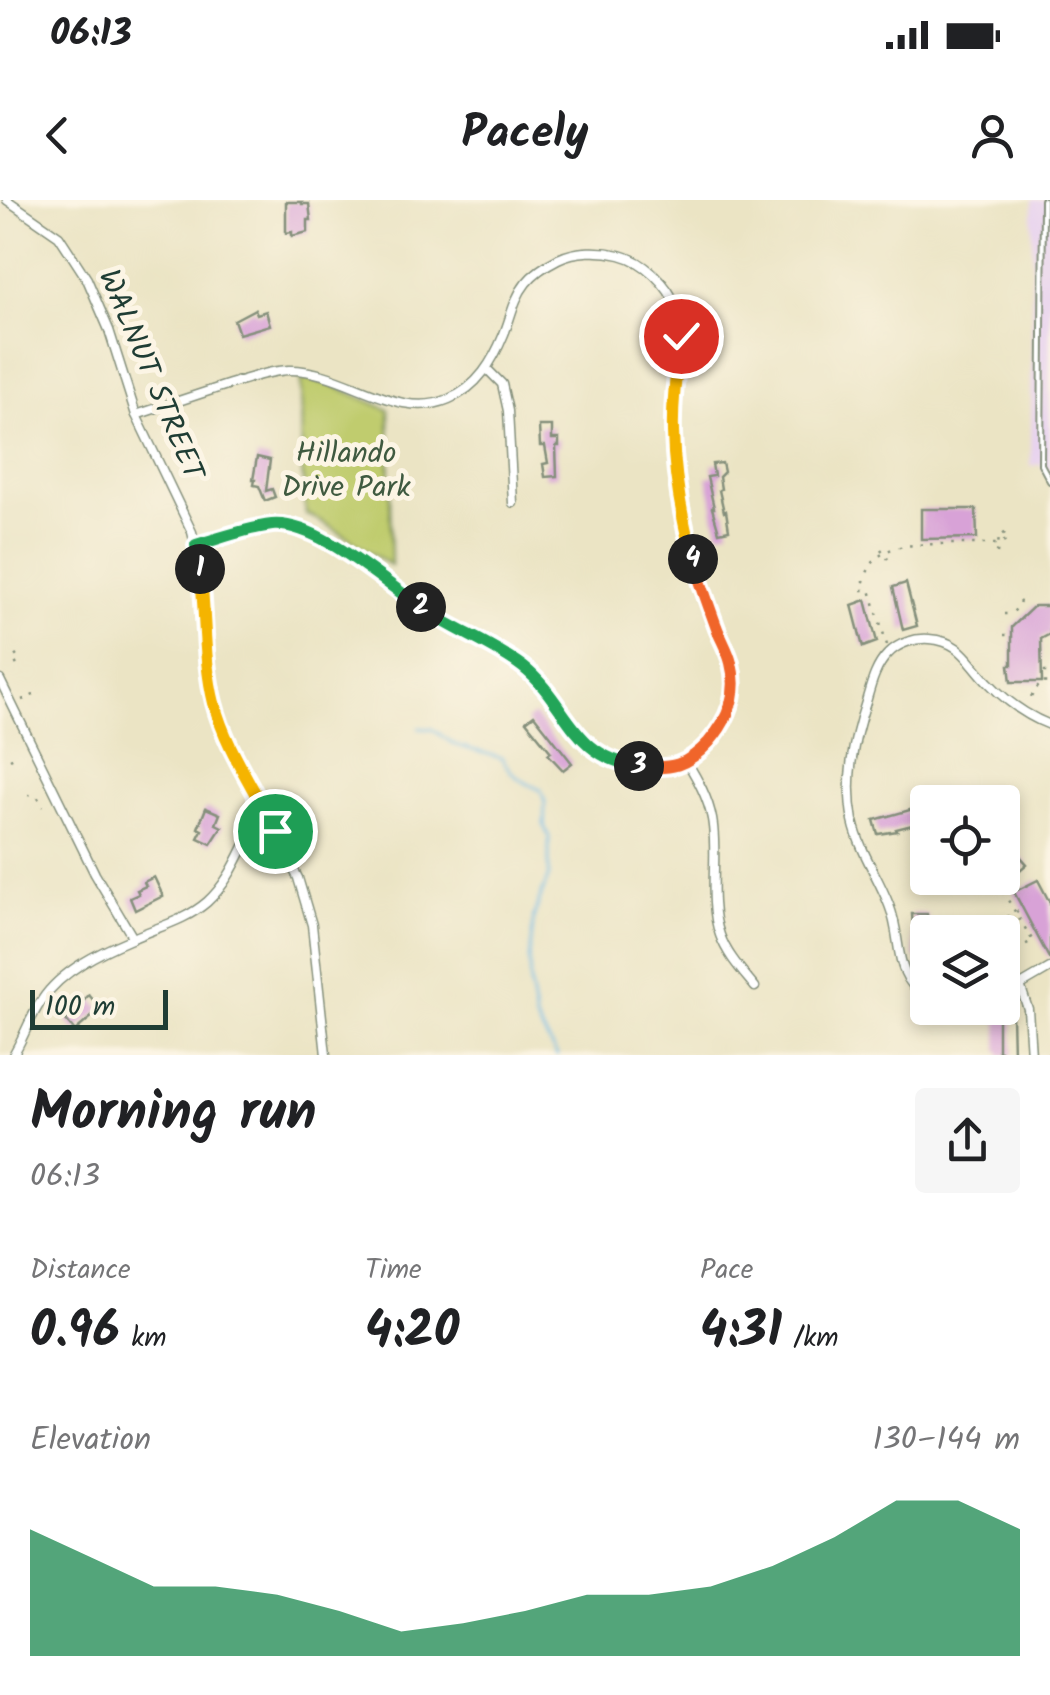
<!DOCTYPE html>
<meta charset="utf-8">
<style>
body{margin:0;font-family:Kalam,sans-serif;background:#f6f6f6;color:#202124;height:100vh;display:flex;flex-direction:column;font-size:38px;white-space:nowrap}
*{box-sizing:border-box;margin:0}
p{font-size:32px;color:#757577}
.icon{flex:none;width:55px;height:55px;fill:none;stroke:currentColor;stroke-width:2;stroke-linecap:round;stroke-linejoin:round}
.map{position:relative;height:855px;overflow:hidden}
.side{display:flex;flex-direction:column;background:#fff;flex:1}
.side>*{flex:none}
.tools{position:absolute;left:910px;top:585px;display:grid;gap:20px}
.tools a{display:grid;place-items:center;width:110px;height:110px;border-radius:10px;background:#fff;box-shadow:0 5px 15px #0003;font-size:50px}
.scale{position:absolute;left:30px;bottom:25px;width:138px;box-sizing:border-box;padding-left:10px;border:5px solid #1f3d34;border-top:0;font-size:28px;line-height:35px;white-space:nowrap;color:#1f3d34;-webkit-text-stroke:8px #fcf5e5;paint-order:stroke}
.pin{position:absolute;display:grid;place-items:center;width:85px;height:85px;color:#fff;margin:-42px;border:5px solid #fff;border-radius:50%;box-shadow:0 2px 10px #0007}
.km{position:absolute;width:50px;height:50px;margin:-25px;border-radius:50%;background:#222;color:#fff;font-size:28px;line-height:50px;text-align:center}
.round{display:grid;place-items:center;flex:none;width:105px;height:105px;border-radius:10px;background:#f6f6f6}
.summary{display:flex;align-items:center;justify-content:space-between;height:170px;padding:0 30px}
h1{font-size:55px;font-weight:600;line-height:75px}
.metrics{display:grid;grid-template-columns:repeat(3,1fr);gap:15px;height:170px;padding:10px 30px}
.metrics div{display:grid;align-content:center}
.metrics b{font-size:50px;font-weight:600}
.metrics small{font-size:28px;font-weight:400}
.metrics p{font-size:28px}
.chart{height:280px;padding:20px 30px}
.chart p{display:flex;justify-content:space-between}
.chart svg{width:100%;height:180px;margin-top:10px;fill:#0b8043;opacity:.7}
.status{display:flex;justify-content:space-between;align-items:center;height:70px;padding:0 50px;background:#fff;direction:ltr}
.status svg{height:28px;fill:currentColor}
header{display:flex;justify-content:space-between;align-items:center;height:130px;padding:0 30px;background:#fff;font-size:45px;font-weight:600}
.map>svg:first-child{display:block}
</style>
<div class="status"><b>06:13</b><svg viewBox="0 0 49 12"><path d="M0 12V9h3v3zM5 12V6h3v6zM10 12V3h3v9zM15 12V0h3v12zM26 1h20v11H26zM47 4h2v5h-2z"/></svg></div>
<header><svg class="icon" aria-label="back" viewBox="0 0 24 24"><path d="M15 5l-7 7 7 7"/></svg>Pacely<svg class="icon" aria-label="person" viewBox="0 0 24 24"><circle cx="12" cy="8" r="4"/><path d="M4 21q1-7 8-7t8 7"/></svg></header>
<div class="map">
<svg width="1050" height="855" viewBox="0 0 1050 855">
<rect width="100%" height="100%" fill="#fcf5e5"/>
<filter id="ink" filterUnits="userSpaceOnUse"><feTurbulence type="fractalNoise" baseFrequency=".01" numOctaves="2"/><feDisplacementMap in="SourceGraphic" scale="20" xChannelSelector="R" yChannelSelector="G"/><feConvolveMatrix kernelMatrix="1 2 1 2 8 2 1 2 1" color-interpolation-filters="sRGB"/></filter>
<filter id="wash" filterUnits="userSpaceOnUse"><feTurbulence type="fractalNoise" baseFrequency=".0048" numOctaves="4" result="noise"/><feDisplacementMap in="SourceGraphic" scale="40" xChannelSelector="R" yChannelSelector="G"/><feGaussianBlur stdDeviation="2.25" result="paint"/><feColorMatrix in="noise" values="0 0 0 0 0 0 0 0 0 0 0 0 0 0 0 0 0 1.4 0 .05"/><feComposite in="paint" operator="in"/></filter>
<g filter="url(#wash)">
<rect width="100%" height="100%" fill="#ebe4c4"/>
<polygon fill="#e7d2ef" points="1032,0 1050,0 1050,281 1041,264 1031,266"/>
<path fill="#c0cc6e" stroke="#708451" stroke-width="2.5" d="M301,178l29,6 59,26 2,155c-30,-16 -54,-38 -85,-51l-4,-46z"/>
<g fill="none" stroke-linecap="round" stroke-linejoin="round">
<path stroke="#6cbae6" stroke-width="2.5" d="M419,528l13,1 23,16 47,13c9,18 21,24 39,32l4,12 -1,24 5,11v38l-15,40 -5,45 1,25 6,35 21,35"/>
</g>
<g id="blocks">
<g fill="#d8a2d7">
<polygon points="286,2 302,2 302,4 309,4 311,20 308,20 308,32 292,36 292,32 286,33"/>
<polygon points="255,109 257,114 266,111 270,125 239,134 234,120"/>
<polygon points="539,226 552,226 552,239 559,239 559,246 556,246 557,276 545,277 543,264 548,263 545,246 540,246"/>
<polygon points="257,257 270,260 266,291 272,289 275,297 265,301 259,286 254,285 255,280 253,280"/>
<polygon points="722,263 724,272 719,277 721,289 719,290 724,312 726,311 729,330 719,332 712,308 714,308 707,277 714,276 712,264"/>
<polygon points="921,309 976,309 977,338 921,339"/>
<polygon points="906,383 917,426 903,430 893,387"/>
<polygon points="866,400 877,442 863,447 852,405"/>
<polygon points="1034,406 1050,406 1050,434 1041,439 1042,482 1011,482 1009,465 1012,465 1012,427"/>
<polygon points="534,515 572,563 563,570 548,554 551,552 526,521"/>
<polygon points="924,606 928,621 896,629 897,631 878,634 874,620"/>
<polygon points="206,608 220,614 216,624 222,627 211,644 198,638 202,630 198,628"/>
<polygon points="1002,636 1027,664 1007,681 1002,676"/>
<polygon points="154,677 163,696 135,710 130,698 139,694 137,690 146,686 144,682"/>
<polygon points="1038,680 1050,703 1050,760 1014,692"/>
<polygon points="912,714 927,714 929,732 928,732 928,757 915,758"/>
<polygon points="89,795 101,809 75,831 66,820"/>
<polygon points="998,814 1012,814 1013,855 1000,855 1000,851 998,851"/>
</g>
</g>
</g>
<g filter="url(#ink)">
<use href="#blocks" fill-opacity="0" stroke="#85907c" stroke-width="2.5"/>
<g fill="none" stroke-linecap="round" stroke-linejoin="round">
<defs>
<polyline id="service" points="1043,0 1041,264 1050,281"/>
<g id="minor">
<polyline points="7,0 59,36 87,79 109,130 136,215 192,332 200,364 208,469 215,503 235,553 298,678 312,725 326,855"/>
<polyline points="487,169 502,184 508,211 513,303"/>
<path d="M136,215c30,-10 61,-20 91,-30 20,-6 41,-14 62,-15 57,-1 107,52 160,29 29,-12 44,-38 55,-65 7,-17 10,-36 22,-51 8,-10 20,-18 32,-24 18,-9 42,-9 62,-4 24,6 48,29 57,53 9,27 -1,59 -3,87 -1,21 -1,42 1,63 3,37 9,75 21,110 6,20 13,40 20,60 9,24 19,43 17,69 -2,22 -30,59 -51,67 -22,8 -57,4 -78,-7 -35,-19 -50,-63 -79,-88 -26,-22 -67,-38 -97,-57 -38,-23 -73,-52 -111,-77 -46,-19 -75,-2 -121,10"/>
<polyline points="0,480 95,674 133,738"/>
<path d="M687,562c11,18 21,36 25,57 7,38 -5,79 8,116 7,20 22,36 35,52"/>
<polyline points="1020,785 1028,809 1031,855"/>
<polyline points="1002,796 1050,768"/>
<path d="M928,800c-38,-28 -24,-58 -39,-95 -11,-29 -29,-53 -36,-84 -8,-41 0,-80 13,-119 5,-17 9,-35 22,-48 10,-11 27,-16 41,-15 33,2 39,23 59,43 17,18 39,34 62,43"/>
<polyline points="942,808 961,811 981,808"/>
<path d="M13,855c11,-18 17,-38 29,-55 19,-29 58,-48 89,-61 26,-12 54,-18 76,-37 28,-25 36,-61 57,-92"/>
</g>
</defs>
<use href="#service" stroke="#85907c" stroke-width="8"/>
<use href="#minor" stroke="#85907c" stroke-width="11"/>
<g stroke="#85907c" stroke-width="2.5" stroke-dasharray="2.5 8" stroke-linecap="butt">
<polyline points="881,349 888,359"/>
<polyline points="997,353 999,337 1008,331"/>
<path d="M1004,414h7c5,-5 9,-8 9,-16"/>
<polyline points="1004,435 1010,435"/>
<path d="M887,445l-17,-55h-8c9,-47 40,-45 80,-46 19,0 37,0 56,0l11,-5"/>
<polyline points="17,455 13,458 20,471"/>
<polyline points="1031,497 1040,484 1045,484 1045,463"/>
<polyline points="22,500 36,494"/>
<polyline points="10,559 19,554"/>
<polyline points="28,595 37,596 43,607"/>
<polyline points="989,678 1001,693 1003,692 1033,741 1024,745"/>
<polyline points="1007,717 1018,711"/>
<polyline points="1048,855 1050,852"/>
</g>
<use href="#service" stroke="#fff" stroke-width="4"/>
<use href="#minor" stroke="#fff" stroke-width="8"/>
</g>
</g>
<g fill="none" stroke-linecap="round" stroke-linejoin="round" filter="url(#ink)">
<defs>
<path id="split-1" d="M200,369c6,45 3,90 14,134 12,46 41,86 61,128"/>
<path id="split-2" d="M200,369l-4,-24c25,-7 51,-17 76,-20 46,-4 111,57 149,82"/>
<path id="split-3" d="M421,407c32,23 71,36 102,60 45,35 48,91 116,99"/>
<path id="split-4" d="M639,566c32,4 48,0 70,-24 20,-23 30,-48 22,-79 -3,-13 -11,-25 -15,-37 -8,-22 -16,-44 -23,-67"/>
<path id="split-5" d="M681,136c-4,32 -9,64 -8,96 1,42 9,87 20,127"/>
</defs>
<use href="#split-1" stroke="#fff" stroke-width="20"/>
<use href="#split-2" stroke="#fff" stroke-width="20"/>
<use href="#split-3" stroke="#fff" stroke-width="20"/>
<use href="#split-4" stroke="#fff" stroke-width="20"/>
<use href="#split-5" stroke="#fff" stroke-width="20"/>
<use href="#split-1" stroke="#f5b400" stroke-width="12"/>
<use href="#split-2" stroke="#22a559" stroke-width="12"/>
<use href="#split-3" stroke="#22a559" stroke-width="12"/>
<use href="#split-4" stroke="#f0652b" stroke-width="12"/>
<use href="#split-5" stroke="#f5b400" stroke-width="12"/>
</g>
<g text-anchor="middle" dominant-baseline="central" stroke-width="10" stroke-linejoin="round" paint-order="stroke">
<g font-size="30" fill="#1f3d34" stroke="#fcf5e5">
<text transform="translate(150 175) rotate(67)">WALNUT STREET</text>
</g>
<g font-size="30" fill="#3f5a40" stroke="#fcf5e5">
<text x="346" y="254">Hillando<tspan x="346" dy="34">Drive Park</tspan></text>
</g>
</g>
</svg>
<div class="tools">
<a><svg class="icon" aria-label="locate" viewBox="0 0 24 24"><circle cx="12" cy="12" r="6"/><path d="M12 2v4M12 18v4M2 12h4M18 12h4"/></svg></a>
<a><svg class="icon" aria-label="layers" viewBox="0 0 24 24"><path d="M12 4l9 5-9 5-9-5zM3 14l9 5 9-5"/></svg></a>
</div>
<div class="scale">100 m</div>
<div class="pin" style="left:275px;top:631px;background:#1e9e55"><svg class="icon" aria-label="arrive" viewBox="0 0 24 24"><path d="M6 21V4h12l-3 4 3 4H6"/></svg></div>
<div class="pin" style="left:681px;top:136px;background:#d93025"><svg class="icon" aria-label="check" viewBox="0 0 24 24"><path d="M5 12l5 5 9-10"/></svg></div>
<b class="km" style="left:200px;top:369px">1</b>
<b class="km" style="left:421px;top:407px">2</b>
<b class="km" style="left:639px;top:566px">3</b>
<b class="km" style="left:693px;top:359px">4</b>
</div>
<section class="side">
<div class="summary"><div><h1>Morning run</h1><p>06:13</p></div><a class="round"><svg class="icon" aria-label="share" viewBox="0 0 24 24"><path d="M12 15V3M7 8l5-5 5 5M5 13v7h14v-7"/></svg></a></div>
<div class="metrics">
<div><p>Distance</p><b>0.96<small> km</small></b></div>
<div><p>Time</p><b>4:20</b></div>
<div><p>Pace</p><b>4:31<small> /km</small></b></div>
</div>
<div class="chart"><p><span>Elevation</span>130–144 m</p>
<svg viewBox="0 0 160 44" preserveAspectRatio="none"><path d="M0 44V13L10 20L20 27L30 27L40 29L50 33L60 38L70 36L80 33L90 29L100 29L110 27L120 22L130 15L140 6L150 6L160 13V44z"/></svg>
</div>
</section>
